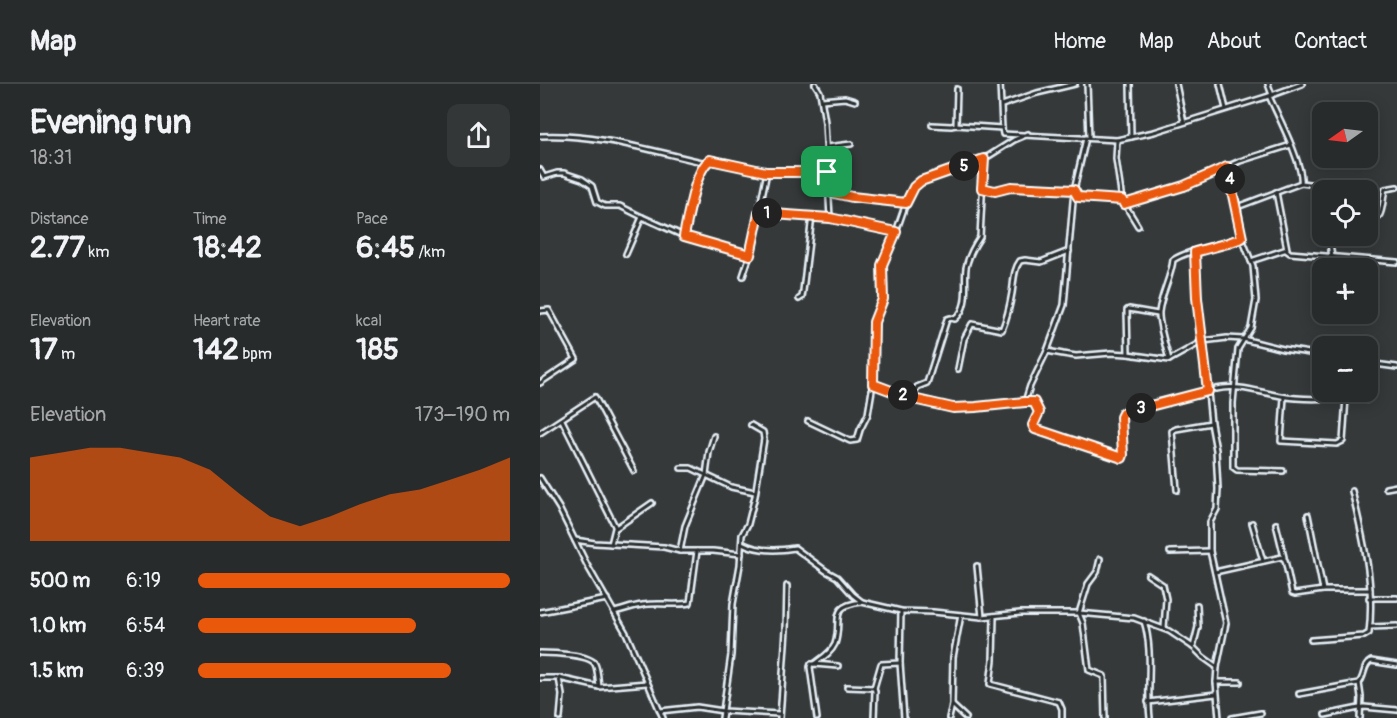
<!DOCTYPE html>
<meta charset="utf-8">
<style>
body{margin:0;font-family:Pangolin,sans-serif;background:#343738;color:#f1f3f6;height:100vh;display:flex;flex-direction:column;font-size:22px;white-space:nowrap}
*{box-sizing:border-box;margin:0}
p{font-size:20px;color:#a5a7a9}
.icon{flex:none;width:33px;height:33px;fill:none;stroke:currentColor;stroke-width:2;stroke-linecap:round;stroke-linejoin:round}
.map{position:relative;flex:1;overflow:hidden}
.side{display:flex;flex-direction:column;background:#282b2c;width:540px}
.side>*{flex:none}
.needle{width:39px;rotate:256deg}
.fabs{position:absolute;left:772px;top:18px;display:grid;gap:12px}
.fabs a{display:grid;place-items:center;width:66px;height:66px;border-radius:12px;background:#282b2c;box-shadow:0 3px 15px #0003,0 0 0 2px #444748;font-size:30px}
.pin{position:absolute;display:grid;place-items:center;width:51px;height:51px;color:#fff;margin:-26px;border-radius:12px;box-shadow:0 3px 9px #0006}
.km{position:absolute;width:30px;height:30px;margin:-15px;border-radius:50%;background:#222;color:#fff;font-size:16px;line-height:30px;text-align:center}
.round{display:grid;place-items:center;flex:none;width:63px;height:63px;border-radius:12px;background:#343738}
.head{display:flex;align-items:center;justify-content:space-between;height:102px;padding:0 30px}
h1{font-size:33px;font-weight:700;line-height:45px}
.metrics{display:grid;grid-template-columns:repeat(3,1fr);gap:9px;height:102px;padding:6px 30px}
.metrics div{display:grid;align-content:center}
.metrics b{font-size:30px;font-weight:700}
.metrics small{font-size:16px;font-weight:400}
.metrics p{font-size:16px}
.chart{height:168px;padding:12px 30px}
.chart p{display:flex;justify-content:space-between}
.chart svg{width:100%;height:108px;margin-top:6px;fill:#ea580c;opacity:.7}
ul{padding:0 30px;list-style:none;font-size:20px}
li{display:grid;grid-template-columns:96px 72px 1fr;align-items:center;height:45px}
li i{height:15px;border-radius:8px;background:#ea580c}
header{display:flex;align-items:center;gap:36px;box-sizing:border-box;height:84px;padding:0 30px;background:#282b2c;border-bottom:2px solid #444748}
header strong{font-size:28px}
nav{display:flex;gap:33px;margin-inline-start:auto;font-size:21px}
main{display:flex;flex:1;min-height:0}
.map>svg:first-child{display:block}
</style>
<header>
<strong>Map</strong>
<nav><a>Home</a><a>Map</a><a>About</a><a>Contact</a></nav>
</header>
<main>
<section class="side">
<div class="head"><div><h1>Evening run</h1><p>18:31</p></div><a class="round"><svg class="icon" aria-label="share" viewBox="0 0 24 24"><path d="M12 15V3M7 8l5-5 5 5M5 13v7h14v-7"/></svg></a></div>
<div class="metrics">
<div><p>Distance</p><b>2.77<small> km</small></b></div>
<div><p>Time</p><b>18:42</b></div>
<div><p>Pace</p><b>6:45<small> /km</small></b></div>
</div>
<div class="metrics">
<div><p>Elevation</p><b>17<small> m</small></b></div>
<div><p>Heart rate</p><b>142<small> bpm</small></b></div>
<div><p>kcal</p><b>185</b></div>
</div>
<div class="chart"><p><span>Elevation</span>173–190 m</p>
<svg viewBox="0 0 160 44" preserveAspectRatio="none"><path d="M0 44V10L10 8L20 6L30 6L40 8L50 10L60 15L70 25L80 34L90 38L100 34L110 29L120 25L130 23L140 19L150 15L160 10V44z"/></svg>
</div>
<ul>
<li><b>500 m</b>6:19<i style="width:100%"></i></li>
<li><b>1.0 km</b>6:54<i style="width:70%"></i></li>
<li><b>1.5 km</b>6:39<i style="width:81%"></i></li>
</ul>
</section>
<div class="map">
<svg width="857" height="634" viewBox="0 0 857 634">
<rect width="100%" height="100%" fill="#35393a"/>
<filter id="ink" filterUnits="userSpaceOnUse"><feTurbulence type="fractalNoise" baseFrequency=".0167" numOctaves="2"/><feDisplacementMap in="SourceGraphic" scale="12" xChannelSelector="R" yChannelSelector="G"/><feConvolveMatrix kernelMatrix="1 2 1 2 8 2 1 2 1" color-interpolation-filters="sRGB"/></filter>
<g filter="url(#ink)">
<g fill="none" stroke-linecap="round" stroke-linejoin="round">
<defs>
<g id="minor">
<polyline points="275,0 280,8 285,38 290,134"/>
<polyline points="460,0 462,44 463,50 577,56 614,48 729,12 762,0"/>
<polyline points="547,0 549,54"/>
<polyline points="590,0 591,53"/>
<polyline points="636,0 644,38"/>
<polyline points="680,0 686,25"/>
<polyline points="728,0 732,11"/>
<polyline points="282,16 305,14 315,17"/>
<polyline points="462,21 497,9 535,0"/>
<polyline points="392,41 411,42 416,41 462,44"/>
<polyline points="416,41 417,5"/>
<path d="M0,52c56,-3 112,15 166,27"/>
<polyline points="577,56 576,75 582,116 598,142"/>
<polyline points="287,63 311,60"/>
<path d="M687,83l10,40 64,-24c3,-17 -24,-69 -32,-87"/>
<polyline points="0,86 4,93 17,89 24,89 42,95 52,102 57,118 65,122 80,122 102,133 144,152 210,171"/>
<polyline points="761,99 778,101 783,116"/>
<polyline points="442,103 455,107 471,103 534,106 538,113 582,116"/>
<polyline points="289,108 312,113 366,119"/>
<polyline points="583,120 644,102 700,77 751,61"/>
<polyline points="697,123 702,154 713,182 716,216 711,244 698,265 693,319 693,383 697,386 743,387"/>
<polyline points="219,129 290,134 356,148"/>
<path d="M828,132h11c4,-4 4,-20 6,-27l12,-2"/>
<polyline points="144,152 156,99 167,77 174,76 227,88 287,88"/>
<polyline points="789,152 792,173"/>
<polyline points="746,166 750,169 857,178"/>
<polyline points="655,168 657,214 663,257 671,339 676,366 678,405 677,425 670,438 670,467 686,539 677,583 676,598 679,634"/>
<polyline points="86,170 102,133"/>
<polyline points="711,177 747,165 736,108"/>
<polyline points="203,192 210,171 227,88"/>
<polyline points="259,215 262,213 263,207 272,132"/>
<polyline points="0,227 9,226 36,275 0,299"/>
<polyline points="507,267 523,270 536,272 571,269 588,270 629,276 663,257 687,254 703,255 743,265 783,271"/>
<polyline points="588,270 587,226 589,225 618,230"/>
<path d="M629,276c-3,-13 -11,-37 -10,-48 2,-18 12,-34 14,-52 17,-11 48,-14 69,-22"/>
<polyline points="828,279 857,283"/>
<path d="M418,285l6,-30 8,-15 30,6c5,-12 8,-25 10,-37 2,-11 1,-23 8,-32l5,-1 16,2 28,-11"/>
<polyline points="333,300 373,314 413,324 436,323 485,318 494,318 499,328 493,341 495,345 582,373 583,371 581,333 583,329 668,307"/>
<path d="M676,305c22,-5 42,3 65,7 21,4 44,3 65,1"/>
<polyline points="744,313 741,357 797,360 803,357 806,313 826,316 830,313 834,280"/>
<path d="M373,314l4,-11 10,-4 20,-64 3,-1 5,1c15,-12 9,-35 11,-51 2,-11 8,-22 14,-31l4,-78"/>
<polyline points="485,318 490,302 507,267 524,221 534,106 546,54"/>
<polyline points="22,336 76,444 112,419"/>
<polyline points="268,337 310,357 317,356 320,346 328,330 333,300 334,238 343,215 342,181 356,148 366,119 374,103 381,97 444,75 474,56 488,50"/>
<polyline points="0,349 55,313 94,387"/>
<polyline points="141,384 151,384 191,403 215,408"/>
<polyline points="0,394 19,424 47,481 86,549 123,634"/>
<polyline points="846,404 857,402"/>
<polyline points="637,406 632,347 636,345 671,339"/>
<polyline points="768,431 783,506"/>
<polyline points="712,439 723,477"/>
<polyline points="736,440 744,473"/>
<polyline points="35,456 55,459 124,463 140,467 173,467 201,470"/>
<path d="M202,459c15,8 36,8 53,5l31,23 11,6 16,18 9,7 39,9 32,1 49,5 38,-4h59l55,5 35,13 24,16 10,10 14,10"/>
<polyline points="71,460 75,444"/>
<polyline points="140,467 145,442 166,391 169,368 174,352"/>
<polyline points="630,468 670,467"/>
<polyline points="560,475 557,488 548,500 539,529 543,539 549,586 564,592 565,634"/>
<polyline points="437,482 442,533"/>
<polyline points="675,488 742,473 745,476 752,509 755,510 783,506 830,506"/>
<polyline points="608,491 623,501 626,515 624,544"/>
<polyline points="829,514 857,514"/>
<polyline points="361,527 360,579 364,634"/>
<polyline points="0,528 67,515"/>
<path d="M74,528c9,-2 19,-6 28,-7 16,-3 32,1 48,-2l7,-52"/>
<polyline points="454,532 453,576 450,600 519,618 522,625 522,634"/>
<path d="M604,537c10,32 2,65 6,97"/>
<polyline points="830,543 857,542"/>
<path d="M771,556l53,-4 5,-3c6,-49 -6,-95 -17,-142"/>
<polyline points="653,563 658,543 657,521"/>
<path d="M0,569c11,0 50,1 55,11 3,6 3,16 4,23"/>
<path d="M274,580c8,-6 17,-11 21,-20 8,-24 -8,-38 27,-42"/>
<polyline points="0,594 19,594 59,603 107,599"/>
<polyline points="19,594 22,611 20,634"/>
<polyline points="676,598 700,598"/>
<polyline points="819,599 821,613 820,634"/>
<polyline points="307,603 334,604 335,607 334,634"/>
<polyline points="334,604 341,580 360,579"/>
<path d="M759,610l60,-11c6,-7 4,-18 12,-22l26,4"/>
<polyline points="608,618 676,610"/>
<polyline points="412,621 426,634"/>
<polyline points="120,627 157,623 183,627 240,630"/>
<polyline points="785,631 824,623 857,626"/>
<polyline points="182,634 191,571 193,520 200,481 202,451 208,440 215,412 224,355 223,348 211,341"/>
<polyline points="240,634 246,546 247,502"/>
<polyline points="277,634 270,583 271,580 274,580 298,582"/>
<polyline points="409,634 412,621 413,573 421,531"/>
<polyline points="692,634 721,629"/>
</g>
</defs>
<use href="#minor" stroke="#e8f1f8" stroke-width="8"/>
<use href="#minor" stroke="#2a2d2e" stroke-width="3"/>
</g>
</g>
<g fill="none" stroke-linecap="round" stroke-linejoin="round" filter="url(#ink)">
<defs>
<path id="route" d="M444,75l-2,29 13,3 16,-4 63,3 4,7 44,3 2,4 60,-18 43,-19 15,71 -14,5 -33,9 2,46 11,93 -85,22 -2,4 2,38 -1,3 -87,-29 -2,-4 6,-13 -5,-10h-9l-49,5 -23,1 -40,-9 -40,-15 1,-62 9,-23 -1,-34 14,-33 -66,-14 -71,-5 -9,42 -66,-19c4,-18 11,-67 26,-76l56,12h61l2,20 23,5 54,6 8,-16 7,-6z"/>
</defs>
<use href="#route" stroke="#fff" stroke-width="12"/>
<use href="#route" stroke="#ea580c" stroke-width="8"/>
</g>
</svg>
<div class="fabs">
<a><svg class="needle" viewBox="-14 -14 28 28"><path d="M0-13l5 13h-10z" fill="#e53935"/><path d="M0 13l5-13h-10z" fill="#a5a7a9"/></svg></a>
<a><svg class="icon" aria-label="locate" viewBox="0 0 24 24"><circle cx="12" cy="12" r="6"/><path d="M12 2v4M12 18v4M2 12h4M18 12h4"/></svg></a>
<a>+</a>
<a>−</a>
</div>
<div class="pin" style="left:287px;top:88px;background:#1e9e55"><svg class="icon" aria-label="arrive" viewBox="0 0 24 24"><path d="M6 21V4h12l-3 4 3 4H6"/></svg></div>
<b class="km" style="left:227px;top:129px">1</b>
<b class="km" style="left:363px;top:311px">2</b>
<b class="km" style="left:601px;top:324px">3</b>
<b class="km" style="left:690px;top:95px">4</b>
<b class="km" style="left:424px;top:82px">5</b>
</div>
</main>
